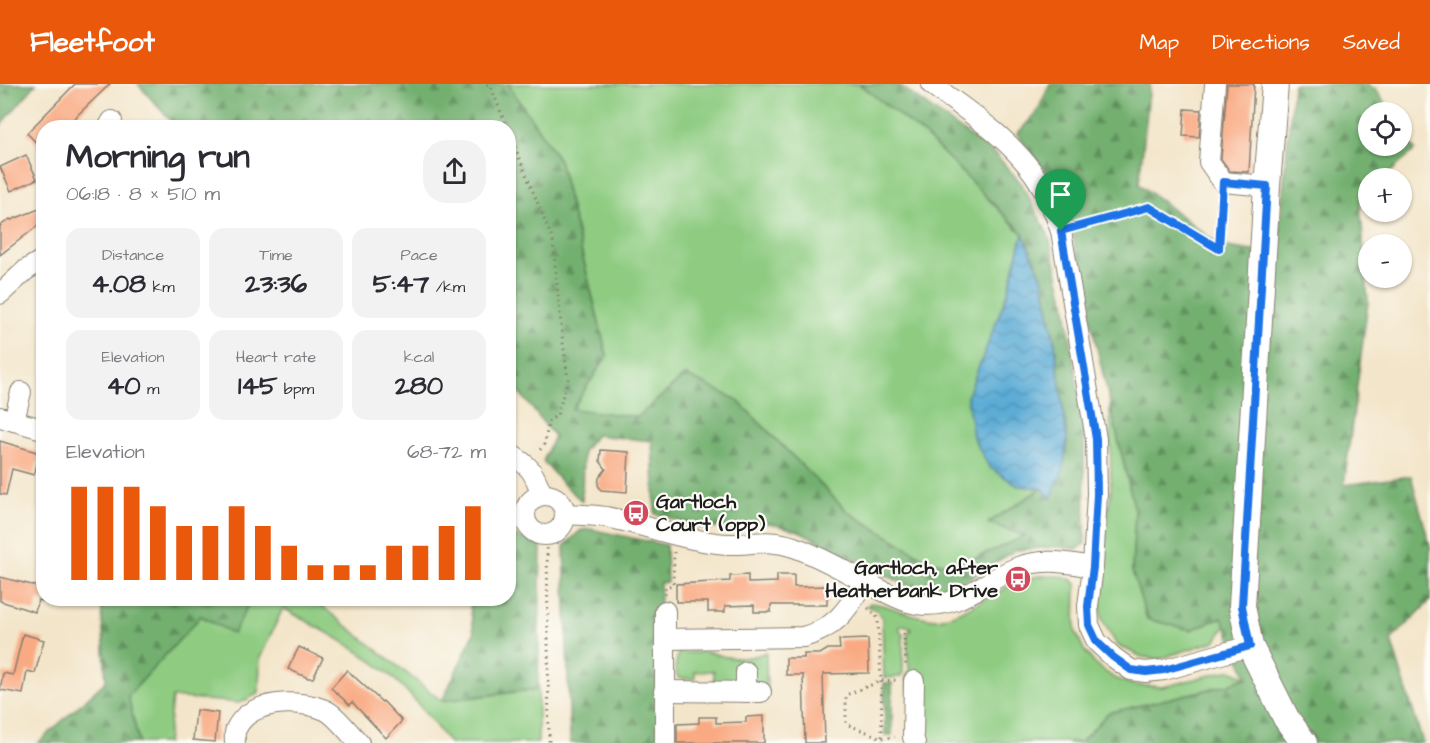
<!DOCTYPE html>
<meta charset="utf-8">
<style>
body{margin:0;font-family:"Architects Daughter",sans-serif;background:#f2f2f3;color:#2b2b33;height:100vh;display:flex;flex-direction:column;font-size:22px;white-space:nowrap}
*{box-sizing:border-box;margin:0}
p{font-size:20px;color:#7c7c81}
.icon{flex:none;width:33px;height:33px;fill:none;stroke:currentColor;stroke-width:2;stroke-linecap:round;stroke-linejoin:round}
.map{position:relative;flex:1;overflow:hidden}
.side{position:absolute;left:36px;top:36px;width:480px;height:486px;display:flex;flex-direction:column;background:#fff;border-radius:24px;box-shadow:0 2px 4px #0004}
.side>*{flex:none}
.fabs{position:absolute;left:1358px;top:18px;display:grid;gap:12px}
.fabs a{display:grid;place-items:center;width:54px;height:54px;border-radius:50%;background:#fff;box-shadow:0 2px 4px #0004;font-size:30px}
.pin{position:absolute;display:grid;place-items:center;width:51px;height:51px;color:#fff;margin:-62px -26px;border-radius:50% 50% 50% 0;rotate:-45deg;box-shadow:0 0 6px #0007}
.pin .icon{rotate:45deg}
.round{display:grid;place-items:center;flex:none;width:63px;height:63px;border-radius:24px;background:#f2f2f3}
.overview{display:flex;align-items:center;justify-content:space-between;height:102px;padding:0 30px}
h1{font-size:33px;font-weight:800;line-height:45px}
.figures{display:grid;grid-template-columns:repeat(3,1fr);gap:9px;height:102px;padding:6px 30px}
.figures div{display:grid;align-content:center;border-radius:15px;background:#f2f2f3;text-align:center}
.figures b{font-size:26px;font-weight:800}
.figures small{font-size:16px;font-weight:400}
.figures p{font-size:16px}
.chart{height:168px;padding:12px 30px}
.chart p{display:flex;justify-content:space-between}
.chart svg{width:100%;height:108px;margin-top:6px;stroke:#ea580c;stroke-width:6}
header{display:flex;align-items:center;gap:36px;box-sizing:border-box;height:84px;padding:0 30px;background:#ea580c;color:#fff}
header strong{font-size:28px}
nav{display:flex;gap:33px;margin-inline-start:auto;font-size:21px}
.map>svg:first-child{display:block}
</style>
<header>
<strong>Fleetfoot</strong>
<nav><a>Map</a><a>Directions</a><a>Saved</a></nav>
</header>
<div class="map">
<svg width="1430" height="659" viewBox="0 0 1430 659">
<defs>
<pattern id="forest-firs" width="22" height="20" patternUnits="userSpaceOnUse" patternTransform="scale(1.5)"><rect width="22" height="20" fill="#73b070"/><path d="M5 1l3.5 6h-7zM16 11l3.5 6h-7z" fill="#5e8e5b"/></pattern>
<pattern id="water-waves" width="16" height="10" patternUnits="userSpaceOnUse" patternTransform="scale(1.5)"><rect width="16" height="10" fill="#5bacd6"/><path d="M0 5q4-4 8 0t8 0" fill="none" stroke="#4a8bad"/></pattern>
</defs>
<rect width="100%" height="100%" fill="#fdfcf7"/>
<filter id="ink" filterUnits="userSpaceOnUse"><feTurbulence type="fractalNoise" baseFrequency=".0167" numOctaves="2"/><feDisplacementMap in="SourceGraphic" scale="12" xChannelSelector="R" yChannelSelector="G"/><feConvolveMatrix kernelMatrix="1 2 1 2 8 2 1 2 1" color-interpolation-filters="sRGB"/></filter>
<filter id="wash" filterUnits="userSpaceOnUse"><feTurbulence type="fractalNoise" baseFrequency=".008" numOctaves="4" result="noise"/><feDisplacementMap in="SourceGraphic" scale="24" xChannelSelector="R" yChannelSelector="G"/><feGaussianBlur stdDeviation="1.35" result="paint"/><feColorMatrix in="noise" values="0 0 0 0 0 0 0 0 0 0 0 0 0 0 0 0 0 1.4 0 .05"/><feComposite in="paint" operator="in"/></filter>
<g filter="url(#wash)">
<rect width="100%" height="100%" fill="#f3e5c9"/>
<g fill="#8fcc82" stroke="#56744f" stroke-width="1.5">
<polygon points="508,0 859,0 927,53 1023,150 1008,208 992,250 1018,402 1042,404 989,438 1026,452 955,483 926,475 848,428 736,315 638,333 572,325 607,271 559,76"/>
<polygon points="1110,321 1135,427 1132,487 1191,546 1223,533 1226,542 1215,557 1159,575 1142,573 1117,561 1102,536 1099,510 1111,406"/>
<path d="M1039,492c12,0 29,-3 37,8l-1,46 9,20 11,14 19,14 20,7 29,2 68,-17 16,7 -20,8 -119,28 -27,29 -160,1 -15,-66 3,-5 -2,-38 4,-4 -1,-3 -7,-2 -3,1v4l3,5v37l-3,5 -16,1 -2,-60 -5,-8 -10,-4 3,-3c23,2 44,16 67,16 19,-1 60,-28 79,-36 7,-3 15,-5 23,-7z"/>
<path d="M251,515h73v9l118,93 96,-12v54h-89c-19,-24 -40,-53 -64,-72 -31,-25 -68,-44 -102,-63l-23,50 -1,35 -19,10 -68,-6 -5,46h-28l-11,-47 73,-80 32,17z"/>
<path d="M710,568c18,8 39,8 56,0l1,47 -31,-16 -22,2v-14l-19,1v7l-17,-1 -3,-9 3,-16z"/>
</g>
<g fill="url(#forest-firs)" stroke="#486646" stroke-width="1.5">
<polygon points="0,0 36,0 0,42"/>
<polygon points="138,0 508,0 559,76 607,272 572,325 638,333 685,291 736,315 848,428 926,475 955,483 1025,452 988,439 1042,404 1051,414 1067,356 1055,260 1042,193 1023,150 927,53 859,0 897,0 996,71 1021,99 1048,150 1065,218 1084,345 1085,460 1077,465 1056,463 1016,466 961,499 936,509 910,503 799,447 769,439 707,445 655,430 652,357 596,351 583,367 582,417 563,400 543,377 554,352 515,303 509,284 508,44 176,43"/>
<polygon points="1050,0 1150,0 1139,100 1221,162 1277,171 1293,0 1367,0 1376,6 1391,28 1368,28 1368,62 1401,62 1401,45 1415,66 1384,94 1368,94 1368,108 1360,116 1368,218 1344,401 1411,392 1430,462 1430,517 1391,556 1423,659 1068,659 1081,658 1108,629 1227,601 1247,593 1222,533 1191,546 1147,535 1132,487 1135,427 1084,208 1069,131 1047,89 1017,50 1037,28"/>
<polygon points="590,445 666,461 667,498 660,499 658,659 570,659 564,462 581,446"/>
<polygon points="509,449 541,462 538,605 442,617 474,549 469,515 508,514"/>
<polygon points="101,515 251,515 233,550 201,532 128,612 139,659 38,659 106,597"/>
<polygon points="884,599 892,599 892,651 885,651"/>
</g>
<polygon fill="url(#water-waves)" stroke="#3c6479" stroke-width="1.5" points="1023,150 1042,193 1055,260 1067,356 1063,386 1051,414 1042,404 1018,402 989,383 973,353 967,313 1008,208"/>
<g id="blocks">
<g fill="#f9aa83">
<polygon points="75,0 110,0 64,44 44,44 44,67 27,49"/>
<polygon points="1227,0 1254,0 1249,88 1230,87 1221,75"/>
<polygon points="1185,25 1201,26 1199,53 1183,52"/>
<polygon points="26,71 37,95 11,107 0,83"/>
<polygon points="44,123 44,137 0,171 0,142 10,135 11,136"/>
<polygon points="0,357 40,369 34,391 12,385 6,411 0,410"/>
<polygon points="601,366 629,368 627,408 601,406 598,401 599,394 606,385 600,377"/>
<polygon points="748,491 748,499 777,498 777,491 794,491 794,503 827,502 827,521 771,521 771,528 754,528 754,521 725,522 725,528 708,528 708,518 676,518 676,500 730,497 730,492"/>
<polygon points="0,493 44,504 44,517 38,516 35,528 0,517"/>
<polygon points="23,550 44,556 35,589 27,587 23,610 0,606 3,589 13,591"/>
<polygon points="868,555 869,589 823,590 825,659 805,659 803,591 786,591 786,574 804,574 804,570 820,570 828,565 840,565 839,556"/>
<polygon points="299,563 323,574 313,594 308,594 288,585"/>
<polygon points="347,586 382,618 383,617 402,637 386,654 352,618 350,621 331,604"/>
<polygon points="196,626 218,629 215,658 193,656"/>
<polygon points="764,632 764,659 677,659 677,640 699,639 699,633 716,633 716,639 746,638 746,633"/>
</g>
</g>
</g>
<g filter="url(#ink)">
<use href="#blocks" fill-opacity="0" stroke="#888072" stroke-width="1.5"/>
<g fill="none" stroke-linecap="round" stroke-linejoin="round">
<defs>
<g id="minor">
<path d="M931,0c37,28 81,55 107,96 10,16 17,33 23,51l35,208 1,55 -4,73 -5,39 1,19 8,17 16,15 18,13 15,2 18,-2 86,-24"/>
<polyline points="1215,0 1209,78 1223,98 1267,102"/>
<polyline points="108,44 112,37"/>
<polyline points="0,210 26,186 44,175"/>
<polyline points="0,333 42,345"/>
<polyline points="14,337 21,308"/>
<path d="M508,369c23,13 25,18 34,41"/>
<circle cx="545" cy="431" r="20"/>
<path d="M566,430c13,1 27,1 40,3 40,8 79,24 120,27 25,1 42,-6 68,3 28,10 54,26 81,40 13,6 27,15 42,17 46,6 65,-24 104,-38 25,-8 47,-3 72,1"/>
<path d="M665,555l138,-2c34,-9 44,-28 62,-55"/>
<polyline points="746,588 746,608"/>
<polyline points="914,597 913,653 915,659"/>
<polyline points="664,607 761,608"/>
<path d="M235,659c0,-4 -1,-10 1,-14 14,-30 63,-30 89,-19 10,4 25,24 34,33"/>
<polyline points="665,659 665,527"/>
</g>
<polyline id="major" points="1275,0 1267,102 1242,522 1250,562 1286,634 1304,659"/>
</defs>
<use href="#minor" stroke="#888072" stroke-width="22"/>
<use href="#major" stroke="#888072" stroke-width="28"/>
<g stroke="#888072" stroke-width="3" stroke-dasharray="1.5 4.5" stroke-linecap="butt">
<polyline points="487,0 491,3 507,44"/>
<polyline points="508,46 553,157 562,252 568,295 557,331 548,338 545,360 538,368"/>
<polyline points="1077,142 1149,123 1219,164 1222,114"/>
<polyline points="547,452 549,659"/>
<polyline points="665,511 665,503 673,501 674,468"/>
<polyline points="868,524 876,531 878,536 881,597 896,596"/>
<polyline points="904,549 906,583"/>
<polyline points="882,659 882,654 881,597 846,611 846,640 882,654 895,653"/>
</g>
<use href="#minor" stroke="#fff" stroke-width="20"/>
<use href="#major" stroke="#fff" stroke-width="26"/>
</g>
</g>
<g fill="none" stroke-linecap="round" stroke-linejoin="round" filter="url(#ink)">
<defs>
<polygon id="route" points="1223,98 1267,102 1242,522 1250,562 1164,586 1146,588 1131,586 1113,573 1097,558 1089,541 1088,522 1093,483 1097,410 1096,355 1061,147 1149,123 1219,165"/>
</defs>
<use href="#route" stroke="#fff" stroke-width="12"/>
<use href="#route" stroke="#1a73e8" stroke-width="8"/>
</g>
<defs>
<symbol id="bus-disc" viewBox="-11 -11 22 22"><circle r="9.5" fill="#d1495b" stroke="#fdfcf7"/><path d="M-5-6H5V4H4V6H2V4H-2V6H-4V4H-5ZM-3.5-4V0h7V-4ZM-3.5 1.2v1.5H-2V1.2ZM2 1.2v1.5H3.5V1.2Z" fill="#fff"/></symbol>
</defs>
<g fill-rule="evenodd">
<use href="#bus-disc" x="621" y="414" width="30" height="30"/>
<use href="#bus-disc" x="1003" y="480" width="30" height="30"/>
</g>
<g text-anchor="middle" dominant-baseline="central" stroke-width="4.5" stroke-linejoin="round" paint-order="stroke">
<g font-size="20" font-weight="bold" fill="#1c1c1c" stroke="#fdfcf7" text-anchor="start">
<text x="656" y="418">Gartloch<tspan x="656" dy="23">Court (opp)</tspan></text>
<text x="998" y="484" text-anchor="end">Gartloch, after<tspan x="998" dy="23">Heatherbank Drive</tspan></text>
</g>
</g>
</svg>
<div class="fabs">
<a><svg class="icon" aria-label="locate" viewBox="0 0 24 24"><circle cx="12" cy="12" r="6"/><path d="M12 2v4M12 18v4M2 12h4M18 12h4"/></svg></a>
<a>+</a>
<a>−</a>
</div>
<div class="pin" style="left:1061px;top:147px;background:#1e9e55"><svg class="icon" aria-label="arrive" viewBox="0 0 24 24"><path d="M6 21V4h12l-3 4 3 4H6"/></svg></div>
<section class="side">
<div class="overview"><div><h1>Morning run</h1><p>06:18 · 8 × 510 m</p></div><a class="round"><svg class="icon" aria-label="share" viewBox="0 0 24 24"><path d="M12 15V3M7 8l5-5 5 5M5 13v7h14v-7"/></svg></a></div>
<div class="figures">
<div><p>Distance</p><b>4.08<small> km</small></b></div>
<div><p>Time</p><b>23:36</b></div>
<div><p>Pace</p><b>5:47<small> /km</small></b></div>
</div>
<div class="figures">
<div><p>Elevation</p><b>40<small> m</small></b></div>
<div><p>Heart rate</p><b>145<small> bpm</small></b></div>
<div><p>kcal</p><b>280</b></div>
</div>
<div class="chart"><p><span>Elevation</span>68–72 m</p>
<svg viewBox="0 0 160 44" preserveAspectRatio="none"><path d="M5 44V6M15 44V6M25 44V6M35 44V14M45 44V22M55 44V22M65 44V14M75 44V22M85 44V30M95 44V38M105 44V38M115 44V38M125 44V30M135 44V30M145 44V22M155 44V14"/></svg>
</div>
</section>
</div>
